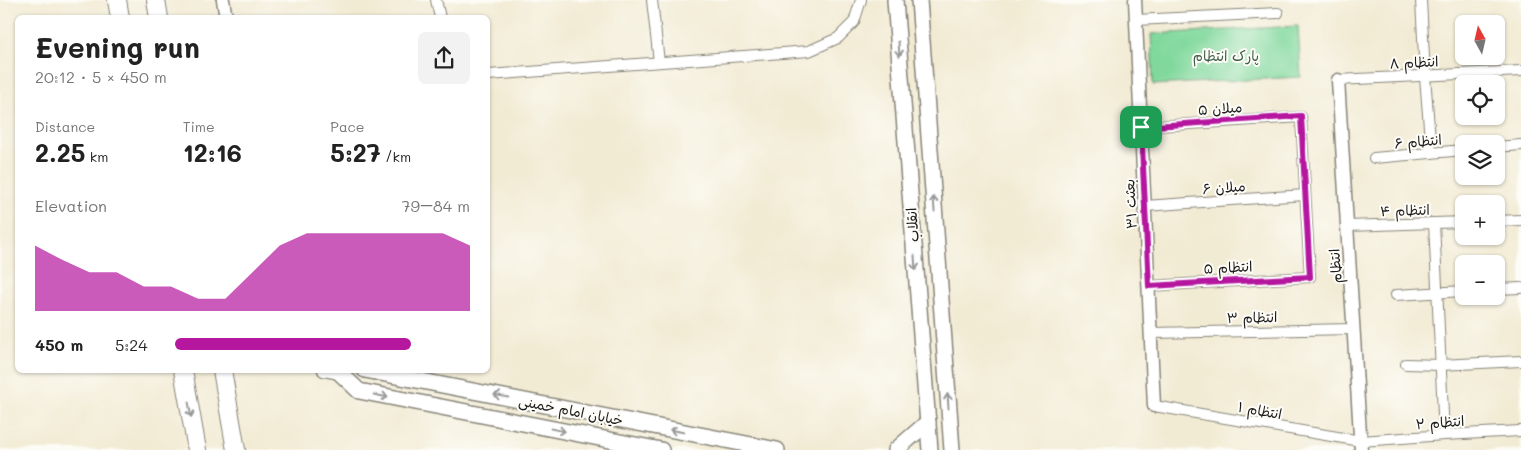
<!DOCTYPE html>
<meta charset="utf-8">
<style>
body{margin:0;font-family:Mali,"Playpen Sans Arabic",sans-serif;background:#f2f2f2;color:#222;height:100vh;display:flex;flex-direction:column;font-size:19px;white-space:nowrap}
*{box-sizing:border-box;margin:0}
p{font-size:16px;color:#767676}
.icon{flex:none;width:28px;height:28px;fill:none;stroke:currentColor;stroke-width:2;stroke-linecap:round;stroke-linejoin:round}
.map{position:relative;flex:1;overflow:hidden}
.side{position:absolute;left:15px;top:15px;width:475px;height:358px;display:flex;flex-direction:column;background:#fff;border-radius:8px;box-shadow:0 1px 4px #0004}
.side>*{flex:none}
.needle{width:32px;rotate:352deg}
.buttons{position:absolute;left:1455px;top:15px;display:grid;gap:10px}
.buttons a{display:grid;place-items:center;width:50px;height:50px;border-radius:8px;background:#fff;box-shadow:0 1px 4px #0004;font-size:25px}
.pin{position:absolute;display:grid;place-items:center;width:42px;height:42px;color:#fff;margin:-21px;border-radius:10px;box-shadow:0 2px 8px #0006}
.round{display:grid;place-items:center;flex:none;width:52px;height:52px;border-radius:8px;background:#f2f2f2}
.overview{display:flex;align-items:center;justify-content:space-between;height:85px;padding:0 20px}
h1{font-size:28px;font-weight:800;line-height:38px}
.figures{display:grid;grid-template-columns:repeat(3,1fr);gap:8px;height:85px;padding:5px 20px}
.figures div{display:grid;align-content:center}
.figures b{font-size:25px;font-weight:800}
.figures small{font-size:14px;font-weight:400}
.figures p{font-size:14px}
.chart{height:140px;padding:10px 20px}
.chart p{display:flex;justify-content:space-between}
.chart svg{width:100%;height:90px;margin-top:5px;fill:#b5179e;opacity:.7}
ul{padding:0 20px;list-style:none;font-size:16px}
li{display:grid;grid-template-columns:80px 60px 1fr;align-items:center;height:38px}
li i{height:12px;border-radius:6px;background:#b5179e}
.map>svg:first-child{display:block}
</style>
<div class="map">
<svg width="1521" height="450" viewBox="0 0 1521 450">
<rect width="100%" height="100%" fill="#fdfcf7"/>
<filter id="ink" filterUnits="userSpaceOnUse"><feTurbulence type="fractalNoise" baseFrequency=".02" numOctaves="2"/><feDisplacementMap in="SourceGraphic" scale="10" xChannelSelector="R" yChannelSelector="G"/><feConvolveMatrix kernelMatrix="1 2 1 2 8 2 1 2 1" color-interpolation-filters="sRGB"/></filter>
<filter id="wash" filterUnits="userSpaceOnUse"><feTurbulence type="fractalNoise" baseFrequency=".0096" numOctaves="4" result="noise"/><feDisplacementMap in="SourceGraphic" scale="20" xChannelSelector="R" yChannelSelector="G"/><feGaussianBlur stdDeviation="1.12" result="paint"/><feColorMatrix in="noise" values="0 0 0 0 0 0 0 0 0 0 0 0 0 0 0 0 0 1.4 0 .05"/><feComposite in="paint" operator="in"/></filter>
<g filter="url(#wash)">
<rect width="100%" height="100%" fill="#f2ebd4"/>
<polygon fill="#80d89c" stroke="#4e7a5c" points="1298,26 1301,77 1153,85 1151,34"/>
</g>
<g filter="url(#ink)">
<g fill="none" stroke-linecap="round" stroke-linejoin="round">
<defs>
<g id="minor">
<polyline points="436,0 440,18"/>
<polyline points="652,0 659,62"/>
<polyline points="1421,0 1425,76 1431,153"/>
<polyline points="1136,20 1278,13"/>
<polyline points="488,75 809,51 838,38 854,22 861,0"/>
<polyline points="1338,80 1521,71"/>
<polyline points="1141,127 1301,117 1310,277 1149,286"/>
<polyline points="1496,147 1521,145"/>
<polyline points="1374,158 1464,150"/>
<polyline points="1145,206 1305,195"/>
<polyline points="1496,221 1521,220"/>
<polyline points="1434,223 1444,435"/>
<polyline points="1347,226 1464,222"/>
<polyline points="1496,289 1521,288"/>
<polyline points="1396,295 1464,291"/>
<polyline points="1151,333 1354,329"/>
<polyline points="1406,364 1440,365 1521,361"/>
<polyline points="1154,406 1361,441 1444,435 1521,431"/>
</g>
<g id="tertiary">
<polyline points="223,0 226,18"/>
<polyline points="1135,0 1154,406"/>
<polyline points="1338,80 1361,450"/>
<polyline points="324,370 340,373"/>
</g>
<g id="secondary">
<polyline points="895,0 930,450"/>
<polyline points="919,0 952,450"/>
<polyline points="365,370 777,450"/>
<polyline points="340,373 359,391 661,450"/>
<polyline points="896,450 928,422"/>
</g>
<g id="trunk">
<polyline points="117,0 120,18"/>
<polyline points="156,0 159,18"/>
<polyline points="183,370 197,450"/>
<polyline points="222,370 236,450"/>
</g>
</defs>
<use href="#minor" stroke="#878478" stroke-width="12"/>
<use href="#tertiary" stroke="#878478" stroke-width="15"/>
<use href="#secondary" stroke="#878478" stroke-width="18"/>
<use href="#trunk" stroke="#878478" stroke-width="20"/>
<use href="#minor" stroke="#fff" stroke-width="10"/>
<use href="#tertiary" stroke="#fff" stroke-width="12"/>
<use href="#secondary" stroke="#fff" stroke-width="15"/>
<use href="#trunk" stroke="#fff" stroke-width="18"/>
</g>
<defs><path id="oneway-shaft" d="M-6 0H5M1.5-3L5.5 0L1.5 3" fill="none" stroke-width="1.6" stroke-linecap="round" stroke-linejoin="round" transform="scale(1.25)"/></defs>
<g stroke="#999">
<use href="#oneway-shaft" transform="translate(899 49) rotate(86)"/>
<use href="#oneway-shaft" transform="translate(934 204) rotate(-94)"/>
<use href="#oneway-shaft" transform="translate(915 263) rotate(86)"/>
<use href="#oneway-shaft" transform="translate(381 396) rotate(11)"/>
<use href="#oneway-shaft" transform="translate(501 396) rotate(-169)"/>
<use href="#oneway-shaft" transform="translate(948 401) rotate(-94)"/>
<use href="#oneway-shaft" transform="translate(190 410) rotate(80)"/>
<use href="#oneway-shaft" transform="translate(558 430) rotate(11)"/>
<use href="#oneway-shaft" transform="translate(677 431) rotate(-169)"/>
</g>
</g>
<g fill="none" stroke-linecap="round" stroke-linejoin="round" filter="url(#ink)">
<defs>
<polygon id="route" points="1301,116 1310,277 1149,286 1141,127"/>
</defs>
<use href="#route" stroke="#fff" stroke-width="10"/>
<use href="#route" stroke="#b5179e" stroke-width="6"/>
</g>
<g text-anchor="middle" dominant-baseline="central" stroke-width="4" stroke-linejoin="round" paint-order="stroke">
<g font-size="14" fill="#3f5e49" stroke="#fdfcf7">
<text x="1226" y="55">پارک انتظام</text>
</g>
<g font-size="14" fill="#1c1c1c" stroke="#fdfcf7">
<text transform="translate(1414 62) rotate(-3)">انتظام ۸</text>
<text transform="translate(1220 108) rotate(-4)">میلان ۵</text>
<text transform="translate(1418 141) rotate(-5)">انتظام ۶</text>
<text transform="translate(1224 187) rotate(-4)">میلان ۶</text>
<text transform="translate(1130 204) rotate(-93)">بعثت ۳۱</text>
<text transform="translate(1405 210) rotate(-2)">انتظام ۴</text>
<text transform="translate(912 225) rotate(-94)">انقلاب</text>
<text transform="translate(1335 266) rotate(-94)">انتظام</text>
<text transform="translate(1228 267) rotate(-3)">انتظام ۵</text>
<text transform="translate(1252 317) rotate(-1)">انتظام ۳</text>
<text transform="translate(571 410) rotate(11)">خیابان امام خمینی</text>
<text transform="translate(1260 410) rotate(10)">انتظام ۱</text>
<text transform="translate(1440 422) rotate(-4)">انتظام ۲</text>
</g>
</g>
</svg>
<div class="buttons">
<a><svg class="needle" viewBox="-14 -14 28 28"><path d="M0-13l5 13h-10z" fill="#e53935"/><path d="M0 13l5-13h-10z" fill="#767676"/></svg></a>
<a><svg class="icon" aria-label="locate" viewBox="0 0 24 24"><circle cx="12" cy="12" r="6"/><path d="M12 2v4M12 18v4M2 12h4M18 12h4"/></svg></a>
<a><svg class="icon" aria-label="layers" viewBox="0 0 24 24"><path d="M12 4l9 5-9 5-9-5zM3 14l9 5 9-5"/></svg></a>
<a>+</a>
<a>−</a>
</div>
<div class="pin" style="left:1141px;top:127px;background:#1e9e55"><svg class="icon" aria-label="arrive" viewBox="0 0 24 24"><path d="M6 21V4h12l-3 4 3 4H6"/></svg></div>
<section class="side">
<div class="overview"><div><h1>Evening run</h1><p>20:12 · 5 × 450 m</p></div><a class="round"><svg class="icon" aria-label="share" viewBox="0 0 24 24"><path d="M12 15V3M7 8l5-5 5 5M5 13v7h14v-7"/></svg></a></div>
<div class="figures">
<div><p>Distance</p><b>2.25<small> km</small></b></div>
<div><p>Time</p><b>12:16</b></div>
<div><p>Pace</p><b>5:27<small> /km</small></b></div>
</div>
<div class="chart"><p><span>Elevation</span>79–84 m</p>
<svg viewBox="0 0 160 44" preserveAspectRatio="none"><path d="M0 44V12L10 19L20 25L30 25L40 32L50 32L60 38L70 38L80 25L90 12L100 6L110 6L120 6L130 6L140 6L150 6L160 12V44z"/></svg>
</div>
<ul>
<li><b>450 m</b>5:24<i style="width:80%"></i></li>
</ul>
</section>
</div>
